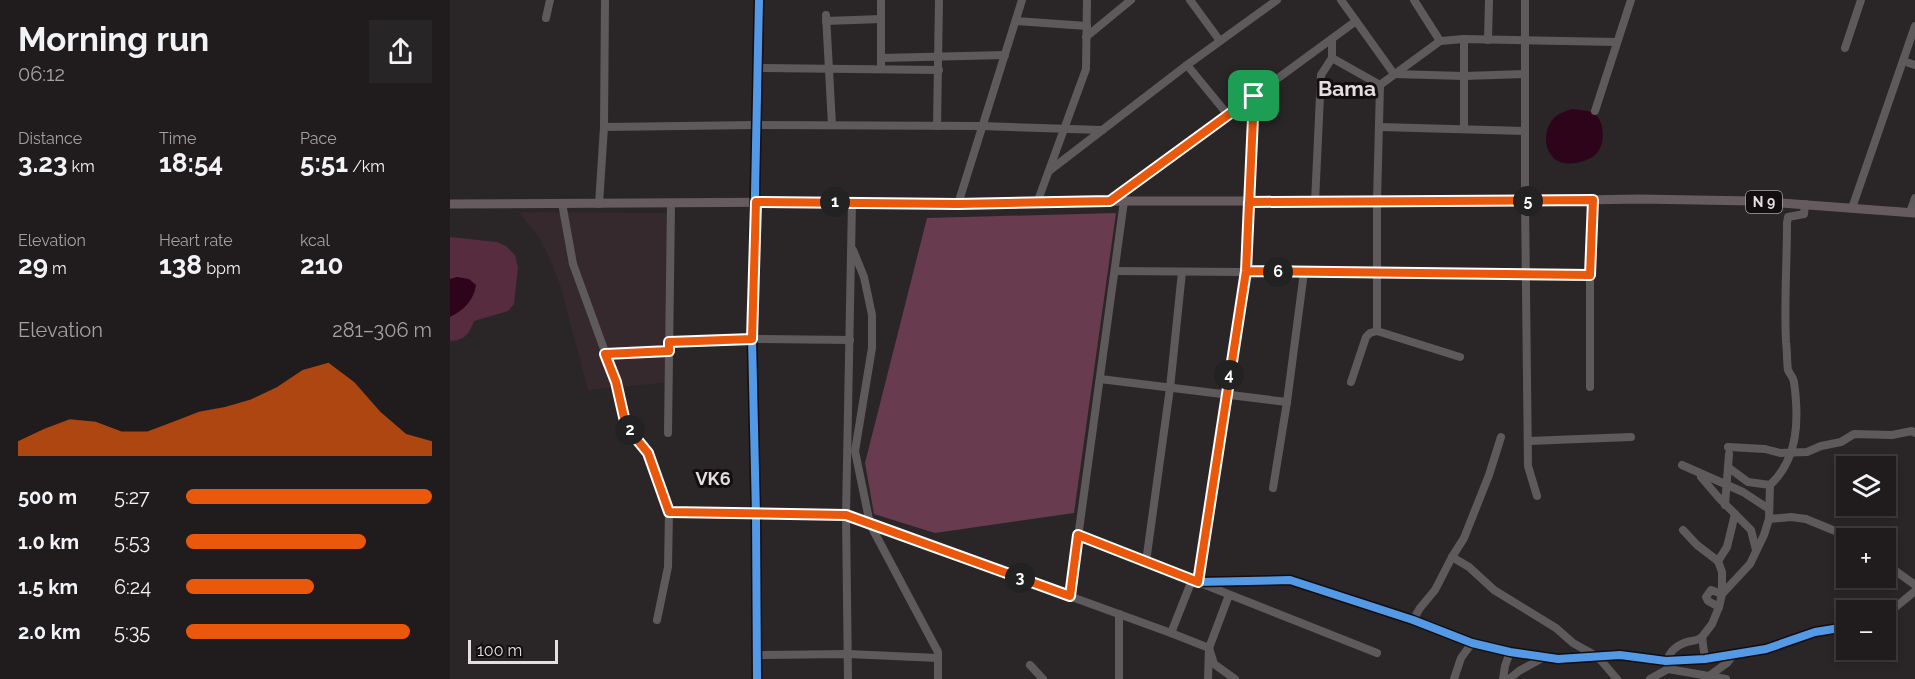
<!DOCTYPE html>
<meta charset="utf-8">
<style>
body{margin:0;font-family:Raleway,sans-serif;background:#282527;color:#f1f3f6;height:100vh;display:flex;flex-direction:column;font-size:22px;white-space:nowrap}
*{box-sizing:border-box;margin:0}
p{font-size:20px;color:#a2a1a4}
.icon{flex:none;width:33px;height:33px;fill:none;stroke:currentColor;stroke-width:2;stroke-linecap:round;stroke-linejoin:round}
.map{position:relative;flex:1;overflow:hidden}
.panel{display:flex;flex-direction:column;background:#201c1e;width:450px}
.panel>*{flex:none}
.buttons{position:absolute;left:1386px;top:456px;display:grid;gap:12px}
.buttons a{display:grid;place-items:center;width:60px;height:60px;border-radius:0px;background:#201c1e;box-shadow:0 3px 9px #0003,0 0 0 2px #3d3a3c;font-size:30px}
.scale{position:absolute;left:18px;bottom:15px;width:90px;box-sizing:border-box;padding-left:6px;border:3px solid #e4dee0;border-top:0;font-size:16px;line-height:21px;white-space:nowrap;color:#e4dee0;-webkit-text-stroke:4px #120e0f;paint-order:stroke}
.pin{position:absolute;display:grid;place-items:center;width:51px;height:51px;color:#fff;margin:-26px;border-radius:12px;box-shadow:0 3px 9px #0006}
.km{position:absolute;width:30px;height:30px;margin:-15px;border-radius:50%;background:#222;color:#fff;font-size:16px;line-height:30px;text-align:center}
.round{display:grid;place-items:center;flex:none;width:63px;height:63px;border-radius:0px;background:#282527}
.head{display:flex;align-items:center;justify-content:space-between;height:102px;padding:0 18px}
h1{font-size:33px;font-weight:700;line-height:45px}
.stats{display:grid;grid-template-columns:repeat(3,1fr);gap:9px;height:102px;padding:6px 18px}
.stats div{display:grid;align-content:center}
.stats b{font-size:26px;font-weight:700}
.stats small{font-size:16px;font-weight:400}
.stats p{font-size:16px}
.chart{height:168px;padding:12px 18px}
.chart p{display:flex;justify-content:space-between}
.chart svg{width:100%;height:108px;margin-top:6px;fill:#ea580c;opacity:.7}
ul{padding:0 18px;list-style:none;font-size:20px}
li{display:grid;grid-template-columns:96px 72px 1fr;align-items:center;height:45px}
li i{height:15px;border-radius:8px;background:#ea580c}
main{display:flex;flex:1;min-height:0}
.map>svg:first-child{display:block}
</style>
<main>
<section class="panel">
<div class="head"><div><h1>Morning run</h1><p>06:12</p></div><a class="round"><svg class="icon" aria-label="share" viewBox="0 0 24 24"><path d="M12 15V3M7 8l5-5 5 5M5 13v7h14v-7"/></svg></a></div>
<div class="stats">
<div><p>Distance</p><b>3.23<small> km</small></b></div>
<div><p>Time</p><b>18:54</b></div>
<div><p>Pace</p><b>5:51<small> /km</small></b></div>
</div>
<div class="stats">
<div><p>Elevation</p><b>29<small> m</small></b></div>
<div><p>Heart rate</p><b>138<small> bpm</small></b></div>
<div><p>kcal</p><b>210</b></div>
</div>
<div class="chart"><p><span>Elevation</span>281–306 m</p>
<svg viewBox="0 0 160 44" preserveAspectRatio="none"><path d="M0 44V38L10 33L20 29L30 30L40 34L50 34L60 30L70 26L80 24L90 21L100 16L110 9L120 6L130 14L140 26L150 35L160 38V44z"/></svg>
</div>
<ul>
<li><b>500 m</b>5:27<i style="width:100%"></i></li>
<li><b>1.0 km</b>5:53<i style="width:73%"></i></li>
<li><b>1.5 km</b>6:24<i style="width:52%"></i></li>
<li><b>2.0 km</b>5:35<i style="width:91%"></i></li>
</ul>
</section>
<div class="map">
<svg width="1465" height="679" viewBox="0 0 1465 679">
<rect width="100%" height="100%" fill="#2a2628"/>
<polygon fill="#36292e" points="69,212 224,213 221,382 138,390 110,284 98,255 90,239"/>
<path fill="#572c3f" d="M0,237l47,5 9,4 9,9 3,12 -4,37 -6,7 -34,10c-5,13 -9,19 -24,20z"/>
<polygon fill="#683b4e" points="666,213 624,513 485,533 424,514 415,463 477,218"/>
<g fill="#2e041a">
<path d="M1122,109c6,1 13,1 19,3 14,5 15,31 6,41 -10,11 -37,16 -46,2 -8,-11 -6,-29 4,-38 5,-4 11,-6 17,-8z"/>
<path d="M7,277l12,2 7,6c-2,15 -13,26 -26,32v-38z"/>
</g>
<g fill="none" stroke-linecap="round" stroke-linejoin="round">
<g stroke="#5e5a5c" stroke-width="8">
<polyline points="431,0 431,69"/>
<polyline points="740,0 770,41"/>
<polyline points="891,0 944,74 1014,76 1075,74"/>
<polyline points="964,0 990,41"/>
<polyline points="1075,0 1075,201 1078,466 1087,496"/>
<polyline points="376,15 382,125"/>
<polyline points="96,18 100,0"/>
<polyline points="376,21 431,19"/>
<polyline points="566,21 637,26"/>
<polyline points="636,37 681,0"/>
<polyline points="1038,40 1039,0"/>
<polyline points="1395,48 1411,0"/>
<polyline points="431,58 555,55"/>
<polyline points="882,58 930,85"/>
<polyline points="1453,61 1465,65"/>
<polyline points="737,65 778,115"/>
<polyline points="308,68 489,70"/>
<polyline points="930,85 990,41 1014,39 1167,42"/>
<polyline points="804,96 796,271 748,582 840,580 963,620 1022,643 1060,652 1108,659 1170,655 1216,661 1255,659 1316,649 1365,632 1396,627"/>
<polyline points="1145,111 1181,0"/>
<polyline points="487,126 489,0"/>
<polyline points="154,127 307,125 532,126 652,130"/>
<polyline points="929,127 1075,131"/>
<polyline points="1014,129 1014,39"/>
<polyline points="599,171 737,65 827,0"/>
<polyline points="660,201 906,21"/>
<polyline points="865,202 871,75 882,58 882,39"/>
<polyline points="112,203 123,264 166,382 176,426 198,453 219,512 218,567 207,620"/>
<polyline points="587,203 636,69 637,0"/>
<polyline points="149,204 154,127 155,0"/>
<polyline points="508,204 572,0"/>
<polyline points="1402,208 1465,26"/>
<polyline points="1460,212 1465,198"/>
<polyline points="403,250 414,277 422,315 422,348 405,451 420,524 488,652 488,679"/>
<polyline points="665,271 1140,275"/>
<polyline points="927,331 927,201 930,85"/>
<polyline points="219,342 302,339 400,340"/>
<polyline points="155,354 219,351"/>
<polyline points="650,379 837,402"/>
<polyline points="901,382 916,337 920,333 927,331 1010,357"/>
<polyline points="1140,387 1140,275 1143,200"/>
<polyline points="218,433 221,204"/>
<polyline points="1078,441 1181,437"/>
<polyline points="1278,447 1315,449 1330,453 1357,452 1371,446 1391,442 1404,434 1442,435 1462,431 1465,433"/>
<polyline points="1232,465 1293,492 1319,509"/>
<polyline points="1279,468 1298,482 1320,485 1319,519 1341,517 1356,519 1402,538"/>
<polyline points="1251,477 1269,498 1301,530 1306,550"/>
<path d="M1320,485c29,-27 29,-67 24,-103 -1,-6 -4,-7 -6,-12 -1,-4 -1,-23 -2,-28 -2,-39 1,-80 1,-119l1,-6 16,-3 1,-10"/>
<polyline points="823,488 837,402 854,272"/>
<polyline points="1275,505 1279,454"/>
<polyline points="219,512 396,515 721,633 759,648 764,664 785,679"/>
<polyline points="1233,530 1247,545 1268,561"/>
<polyline points="629,535 927,653"/>
<polyline points="1002,557 1019,567 1044,590 1106,628 1123,643 1148,657 1167,679"/>
<polyline points="696,562 720,388 732,272"/>
<polyline points="1436,564 1465,585"/>
<polyline points="620,596 674,201"/>
<polyline points="1269,607 1258,601 1256,597 1261,590 1272,594 1272,572 1268,561 1277,547 1285,514"/>
<polyline points="1436,615 1465,591"/>
<polyline points="963,620 970,608 985,590 1002,557 1014,538 1039,475 1051,437"/>
<polyline points="721,633 742,580"/>
<polyline points="307,655 398,654 488,658"/>
<polyline points="1255,659 1252,637 1262,624 1269,607 1272,594 1300,564 1314,535 1319,519"/>
<polyline points="580,665 593,679"/>
<polyline points="1218,669 1276,679"/>
<polyline points="1259,676 1277,663 1284,654"/>
<polyline points="307,679 306,515 302,339 309,0"/>
<polyline points="398,679 396,515 402,202"/>
<polyline points="669,679 669,614"/>
<polyline points="758,679 759,648 779,595"/>
<polyline points="1004,679 1011,658 1022,643"/>
<polyline points="1053,679 1055,666 1060,652"/>
<polyline points="1059,679 1069,671 1096,656"/>
<path d="M1200,679l18,-10c-3,-12 4,-21 16,-26 7,-3 12,-1 18,-6"/>
</g>
<polyline stroke="#665c60" stroke-width="9" points="0,204 363,202 508,204 674,201 1075,201 1189,199 1304,201 1465,213"/>
<defs>
<g id="cycleway">
<polyline points="804,96 796,271 748,582 840,580 963,620 1022,643 1060,652 1108,659 1170,655 1216,661 1255,659 1316,649 1365,632 1396,627"/>
<polyline points="307,679 306,515 302,339 309,0"/>
</g>
</defs>
<use href="#cycleway" stroke="#120e0f" stroke-width="11"/>
<use href="#cycleway" stroke="#5399e6" stroke-width="8"/>
</g>
<g fill="none" stroke-linecap="round" stroke-linejoin="round">
<defs>
<polyline id="route" points="804,96 660,201 508,204 306,202 302,339 219,342 219,351 155,354 166,382 176,426 198,453 219,512 396,515 620,596 628,535 748,582 796,271 799,202 1143,200 1140,275 796,271 804,96"/>
</defs>
<use href="#route" stroke="#fff" stroke-width="12"/>
<use href="#route" stroke="#ea580c" stroke-width="8"/>
</g>
<g text-anchor="middle" dominant-baseline="central" stroke-width="6" stroke-linejoin="round" paint-order="stroke">
<rect fill="#120e0f" stroke="#a5a0a1" stroke-width="1.5" x="1296" y="191" width="36" height="22" rx="4.5"/>
<g font-size="14" font-weight="bold" fill="#e4dee0">
<text x="1314" y="202">N 9</text>
</g>
<g font-size="18" font-weight="bold" fill="#e4dee0" stroke="#120e0f">
<text x="263" y="478">VK6</text>
</g>
<g font-size="21" font-weight="bold" fill="#e4dee0" stroke="#120e0f">
<text x="897" y="88">Bama</text>
</g>
</g>
</svg>
<div class="buttons">
<a><svg class="icon" aria-label="layers" viewBox="0 0 24 24"><path d="M12 4l9 5-9 5-9-5zM3 14l9 5 9-5"/></svg></a>
<a>+</a>
<a>−</a>
</div>
<div class="scale">100 m</div>
<div class="pin" style="left:804px;top:96px;background:#1e9e55"><svg class="icon" aria-label="arrive" viewBox="0 0 24 24"><path d="M6 21V4h12l-3 4 3 4H6"/></svg></div>
<b class="km" style="left:385px;top:202px">1</b>
<b class="km" style="left:180px;top:430px">2</b>
<b class="km" style="left:570px;top:578px">3</b>
<b class="km" style="left:779px;top:375px">4</b>
<b class="km" style="left:1078px;top:201px">5</b>
<b class="km" style="left:828px;top:272px">6</b>
</div>
</main>
